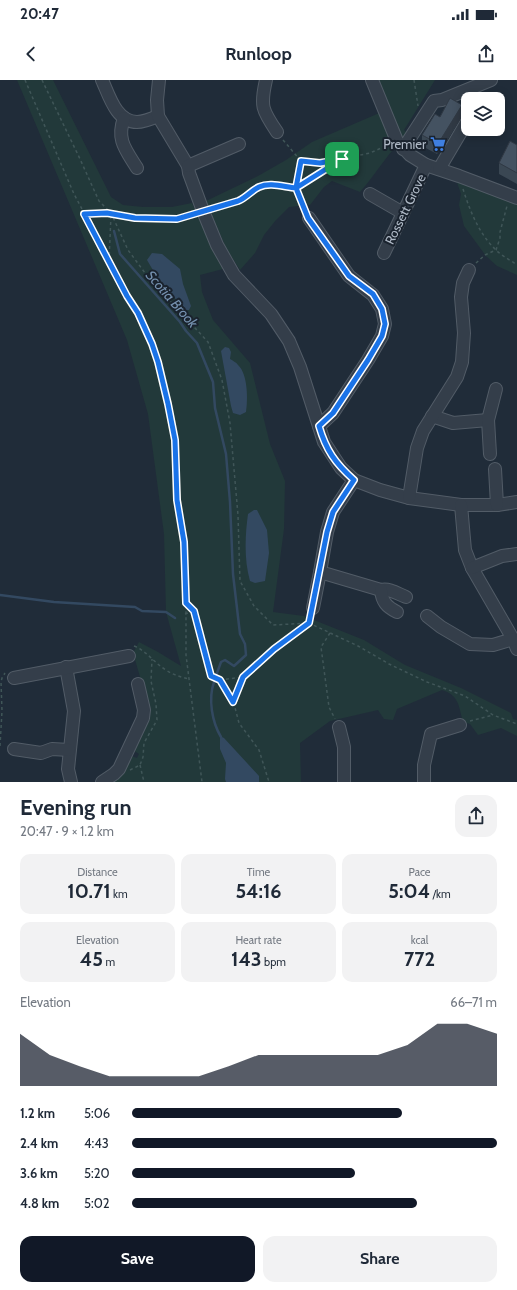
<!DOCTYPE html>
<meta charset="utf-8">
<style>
body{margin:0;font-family:Cabin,sans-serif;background:#f2f2f3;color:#1f2937;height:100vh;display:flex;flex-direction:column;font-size:15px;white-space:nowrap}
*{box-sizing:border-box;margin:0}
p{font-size:13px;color:#747a83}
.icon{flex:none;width:22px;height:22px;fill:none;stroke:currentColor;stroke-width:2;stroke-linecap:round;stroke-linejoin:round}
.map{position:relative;height:702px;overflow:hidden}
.drawer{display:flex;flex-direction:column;background:#fff;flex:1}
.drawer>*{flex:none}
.controls{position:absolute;left:461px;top:12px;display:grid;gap:8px}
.controls a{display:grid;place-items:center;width:44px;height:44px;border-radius:8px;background:#fff;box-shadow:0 2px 10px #0003;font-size:20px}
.pin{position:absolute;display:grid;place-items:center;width:34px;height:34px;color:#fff;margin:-17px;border-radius:8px;box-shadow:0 2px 6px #0006}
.round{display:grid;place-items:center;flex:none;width:42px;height:42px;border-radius:12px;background:#f2f2f3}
.head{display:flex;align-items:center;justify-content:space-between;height:68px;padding:0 20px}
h1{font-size:22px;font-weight:700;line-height:30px}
.metrics{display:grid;grid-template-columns:repeat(3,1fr);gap:6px;height:68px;padding:4px 20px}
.metrics div{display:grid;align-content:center;border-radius:10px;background:#f2f2f3;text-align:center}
.metrics b{font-size:20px;font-weight:700}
.metrics small{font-size:11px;font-weight:400}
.metrics p{font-size:11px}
.chart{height:112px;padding:8px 20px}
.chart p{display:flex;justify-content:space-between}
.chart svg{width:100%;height:72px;margin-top:4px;fill:#111827;opacity:.7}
.primary-button{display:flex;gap:8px;margin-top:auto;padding:8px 20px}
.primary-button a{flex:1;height:46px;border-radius:12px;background:#111827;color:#fff;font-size:16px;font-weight:700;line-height:46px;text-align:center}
.primary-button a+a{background:#f2f2f3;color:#1f2937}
ul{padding:0 20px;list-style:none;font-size:13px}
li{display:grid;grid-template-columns:64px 48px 1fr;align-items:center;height:30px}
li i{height:10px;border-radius:5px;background:#111827}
.status{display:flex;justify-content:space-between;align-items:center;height:28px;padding:0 20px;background:#fff;direction:ltr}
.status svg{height:11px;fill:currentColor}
header{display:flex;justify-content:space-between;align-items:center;height:52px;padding:0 20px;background:#fff;font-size:18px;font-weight:700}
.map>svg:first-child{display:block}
</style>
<div class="status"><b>20:47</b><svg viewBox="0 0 49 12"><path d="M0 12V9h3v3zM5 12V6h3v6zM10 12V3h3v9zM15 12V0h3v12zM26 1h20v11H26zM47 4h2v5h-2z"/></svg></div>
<header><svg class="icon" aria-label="back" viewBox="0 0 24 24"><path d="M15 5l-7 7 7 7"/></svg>Runloop<svg class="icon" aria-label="share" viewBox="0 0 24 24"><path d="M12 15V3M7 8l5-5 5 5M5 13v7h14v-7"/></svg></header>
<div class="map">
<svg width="517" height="702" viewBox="0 0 517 702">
<rect width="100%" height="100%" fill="#202c39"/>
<g fill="#22393a">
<path d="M17,0h36l58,117 12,8 20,2h29l20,-4 31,66 -23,6 2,17 11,28 37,43 20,81 15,37 -1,48 -11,83 31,4 60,24 41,25 56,23 50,25 2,6 4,1v16l-16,-8 -23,7 -8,-11 -7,-2c-4,-15 -4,-27 -21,-32l-45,19 -4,11 -9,-1 -6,-9 -48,11 -30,22 1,39h-191l21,-26 6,2 2,-4 -6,-4 11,-22 -3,-48 -8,-27 6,-11 19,10 23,14 -15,-54 -2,-78 -16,-120 -21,-74z"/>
<path d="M372,0h63l-31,50 5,4c-20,16 -32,39 -49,58l-28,-11 -8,6 -14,18 -21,2 -13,13 -12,15 -9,18 -15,17 -14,-22 -20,-47 52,-25 28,-16 26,-18 72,-31z"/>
<polygon points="454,94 517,118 517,195 497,186 486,176 464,146 459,125 461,114"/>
</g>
<g fill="#334961">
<polygon points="152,173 162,174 180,189 183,204 191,226 189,230 185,230 157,197 147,180"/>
<path d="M225,267l4,1 2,4 -1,7c3,2 6,3 8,6 10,9 10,35 8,47l-6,3 -7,-2 -2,-7 -10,-55z"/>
<path d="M254,430h3l10,20 2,23 -4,28 -10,2 -5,-2c-6,-21 -5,-45 -2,-67z"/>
<polygon points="220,656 224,658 259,696 259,702 226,702 225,699 226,683 220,669"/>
</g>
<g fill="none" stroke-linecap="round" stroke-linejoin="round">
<g stroke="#334961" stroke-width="2.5">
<polyline points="114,151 120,174 180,242 186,251 197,263 213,302 215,328 226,374 230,422 233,494 240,554 245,564 246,575 234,586 225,580 221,582 217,593"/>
<polyline points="0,515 54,522 135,527 142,531 166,532 175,538"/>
<path d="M214,602c-6,17 -2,40 7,55"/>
</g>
<defs>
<g id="minor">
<path d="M102,0c7,15 14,42 35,42 7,0 14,-3 21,-6"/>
<polyline points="159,0 157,20 158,36 188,86 189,93 203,131 217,165 234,195 271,234 289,261 300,287 324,362 341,388 354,400 380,410 409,418 461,425 497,425 517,422"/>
<path d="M266,0c-6,26 -4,30 11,52"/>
<polyline points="372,0 397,61 410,75 426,85 459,96 517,118"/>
<path d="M124,38c-8,22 2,32 13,50"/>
<polyline points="403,69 434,21 442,20 491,0"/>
<polyline points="188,86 239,64"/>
<polyline points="439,89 468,40"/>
<polyline points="370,114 403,133"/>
<polyline points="309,138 349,196 373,215 382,229 385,244 382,256 368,280 333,333 319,346"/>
<polyline points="384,173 426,85"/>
<polyline points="432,336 453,343 488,340"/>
<polyline points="490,374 488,340 496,309"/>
<polyline points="495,389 497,425"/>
<path d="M354,400l-21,32 -6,20 -7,40 61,18c9,-2 17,4 25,7"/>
<polyline points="409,418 417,368 423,351 457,297 462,282 464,253 461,217 463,203 469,190"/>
<polyline points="461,425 465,470 472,488 513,559 517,569"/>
<polyline points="472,488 502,476 517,474"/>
<path d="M381,510c1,12 6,17 16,22"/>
<polyline points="313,528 320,492"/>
<polyline points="427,536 441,547 470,564 493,565 513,559"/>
<polyline points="66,587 74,631 68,689 71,702"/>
<polyline points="14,598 129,576"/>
<polyline points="339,647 344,667 344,702"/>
<polyline points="14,669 41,673 52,669 69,670"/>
<polyline points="102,702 114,694 119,689 143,638 144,630 138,604"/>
<polyline points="424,702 424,685 431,654 460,645"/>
</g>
</defs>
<use href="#minor" stroke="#525c67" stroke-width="14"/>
<g stroke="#405658" stroke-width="1.5" stroke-dasharray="3 3" stroke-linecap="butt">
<polyline points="25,0 74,114 146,249 158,282 168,323 175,360 177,420 184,461 186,501 186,575 202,702"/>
<polyline points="42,0 80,79 99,121 111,133 128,170 148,197 208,262 222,300 230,343 238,435 240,501 254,526 273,545 309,543 311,537"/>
<polyline points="414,0 418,26"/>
<polyline points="283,60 301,81"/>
<path d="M463,109c7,22 16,45 33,61 6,6 14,10 21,15"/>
<polyline points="213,128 238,121 245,118 258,107 272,105 296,108 342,79 370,73 388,65"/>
<polyline points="305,130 296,108 301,81 320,83 340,79"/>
<polyline points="84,134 107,133 135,138 177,139 194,134"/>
<polyline points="109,181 111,135"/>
<polyline points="476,183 485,175 496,170 500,158 500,152 507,126"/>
<polyline points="186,524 194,531 211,596 220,600 233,620 239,643 259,670 269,702"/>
<polyline points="185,534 193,531"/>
<polyline points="330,553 321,567 329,627 335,639"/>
<path d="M134,566c13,5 20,17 32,24 7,5 15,7 23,9"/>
<polyline points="220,600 243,597 274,569 309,543 358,566 389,584 427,602 465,616 493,635 517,644"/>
<polyline points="233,621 243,597"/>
<polyline points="470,641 493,635"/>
<polyline points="0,666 2,631 1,602 2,598 5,593"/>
<polyline points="140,685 144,702"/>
<polyline points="130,690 140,685 143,677 144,663 157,640 156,624 151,601 152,579"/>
</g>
<use href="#minor" stroke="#343e4a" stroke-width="12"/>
</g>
<g fill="#3a4753">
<polygon points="462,36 441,70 440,69 437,74 422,66 422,55 440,37"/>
<polygon points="517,65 517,104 499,94 499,83"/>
</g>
<g fill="#303944">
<polygon points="462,25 462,36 441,70 441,59"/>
<polygon points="440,59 440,69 437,74 437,63"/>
</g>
<g fill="#445261" stroke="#303944">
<polygon points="450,18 462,25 441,59 440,59 437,63 422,55 435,34 440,37"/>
<polygon points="510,61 517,65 517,93 499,83"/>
</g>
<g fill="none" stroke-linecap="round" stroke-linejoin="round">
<defs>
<path id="route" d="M342,79l-46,29c-12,-1 -26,-6 -37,-1 -7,3 -13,11 -21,14l-61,18 -42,-1 -28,-5 -23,1 43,82 11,17 14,31 6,18 10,42 7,36 2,60 7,42 2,61 8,8 17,65 9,4 13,22 10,-25 31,-28 35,-26 18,-91 6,-20 21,-32c-19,-17 -28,-30 -35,-54l14,-13 35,-53 14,-24 3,-12 -3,-15 -9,-15 -24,-18 -41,-58 -12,-30 5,-27 19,2 22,-4"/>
</defs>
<use href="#route" stroke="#fff" stroke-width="8"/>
<use href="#route" stroke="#1a73e8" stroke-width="5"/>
</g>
<defs>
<symbol id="supermarket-bare" viewBox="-9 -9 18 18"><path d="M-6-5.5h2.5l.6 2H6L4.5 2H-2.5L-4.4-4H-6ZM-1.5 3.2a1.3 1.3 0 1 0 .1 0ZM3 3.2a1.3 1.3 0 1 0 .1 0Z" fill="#3f7fe0" stroke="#1a232e" stroke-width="2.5" paint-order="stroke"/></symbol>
</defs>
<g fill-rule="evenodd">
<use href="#supermarket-bare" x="427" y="53" width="22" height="22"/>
</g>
<g text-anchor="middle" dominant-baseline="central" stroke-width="4" stroke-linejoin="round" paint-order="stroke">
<g font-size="13" fill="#afb9c6" stroke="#1a232e" text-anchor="end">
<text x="426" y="64">Premier</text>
</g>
<g font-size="13" fill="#afb9c6" stroke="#1a232e">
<text transform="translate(405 129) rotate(-64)">Rossett Grove</text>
</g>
<g font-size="14" font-style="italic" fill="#7591af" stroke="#1a232e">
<text transform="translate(172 219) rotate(49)">Scotia Brook</text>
</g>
</g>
</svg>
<div class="controls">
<a><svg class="icon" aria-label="layers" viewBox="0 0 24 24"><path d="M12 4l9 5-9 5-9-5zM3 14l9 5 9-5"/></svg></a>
</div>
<div class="pin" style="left:342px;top:79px;background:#1e9e55"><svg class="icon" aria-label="arrive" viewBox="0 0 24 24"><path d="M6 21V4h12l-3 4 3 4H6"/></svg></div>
</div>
<section class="drawer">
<div class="head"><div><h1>Evening run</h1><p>20:47 · 9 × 1.2 km</p></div><a class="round"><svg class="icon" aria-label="share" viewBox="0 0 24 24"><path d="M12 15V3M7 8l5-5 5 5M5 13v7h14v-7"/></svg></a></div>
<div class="metrics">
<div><p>Distance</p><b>10.71<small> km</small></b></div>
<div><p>Time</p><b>54:16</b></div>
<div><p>Pace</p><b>5:04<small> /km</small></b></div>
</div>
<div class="metrics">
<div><p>Elevation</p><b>45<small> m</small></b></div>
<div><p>Heart rate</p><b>143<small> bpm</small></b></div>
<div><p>kcal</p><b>772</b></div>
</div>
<div class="chart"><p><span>Elevation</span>66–71 m</p>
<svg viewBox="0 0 160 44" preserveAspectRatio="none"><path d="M0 44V12L10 25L20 32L30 38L40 38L50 38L60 38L70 32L80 25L90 25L100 25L110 25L120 25L130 19L140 6L150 6L160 12V44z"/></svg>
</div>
<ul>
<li><b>1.2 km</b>5:06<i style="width:74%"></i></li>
<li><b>2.4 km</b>4:43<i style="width:100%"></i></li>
<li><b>3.6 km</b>5:20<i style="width:61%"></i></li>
<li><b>4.8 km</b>5:02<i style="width:78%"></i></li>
</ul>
<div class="primary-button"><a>Save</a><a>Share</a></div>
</section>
